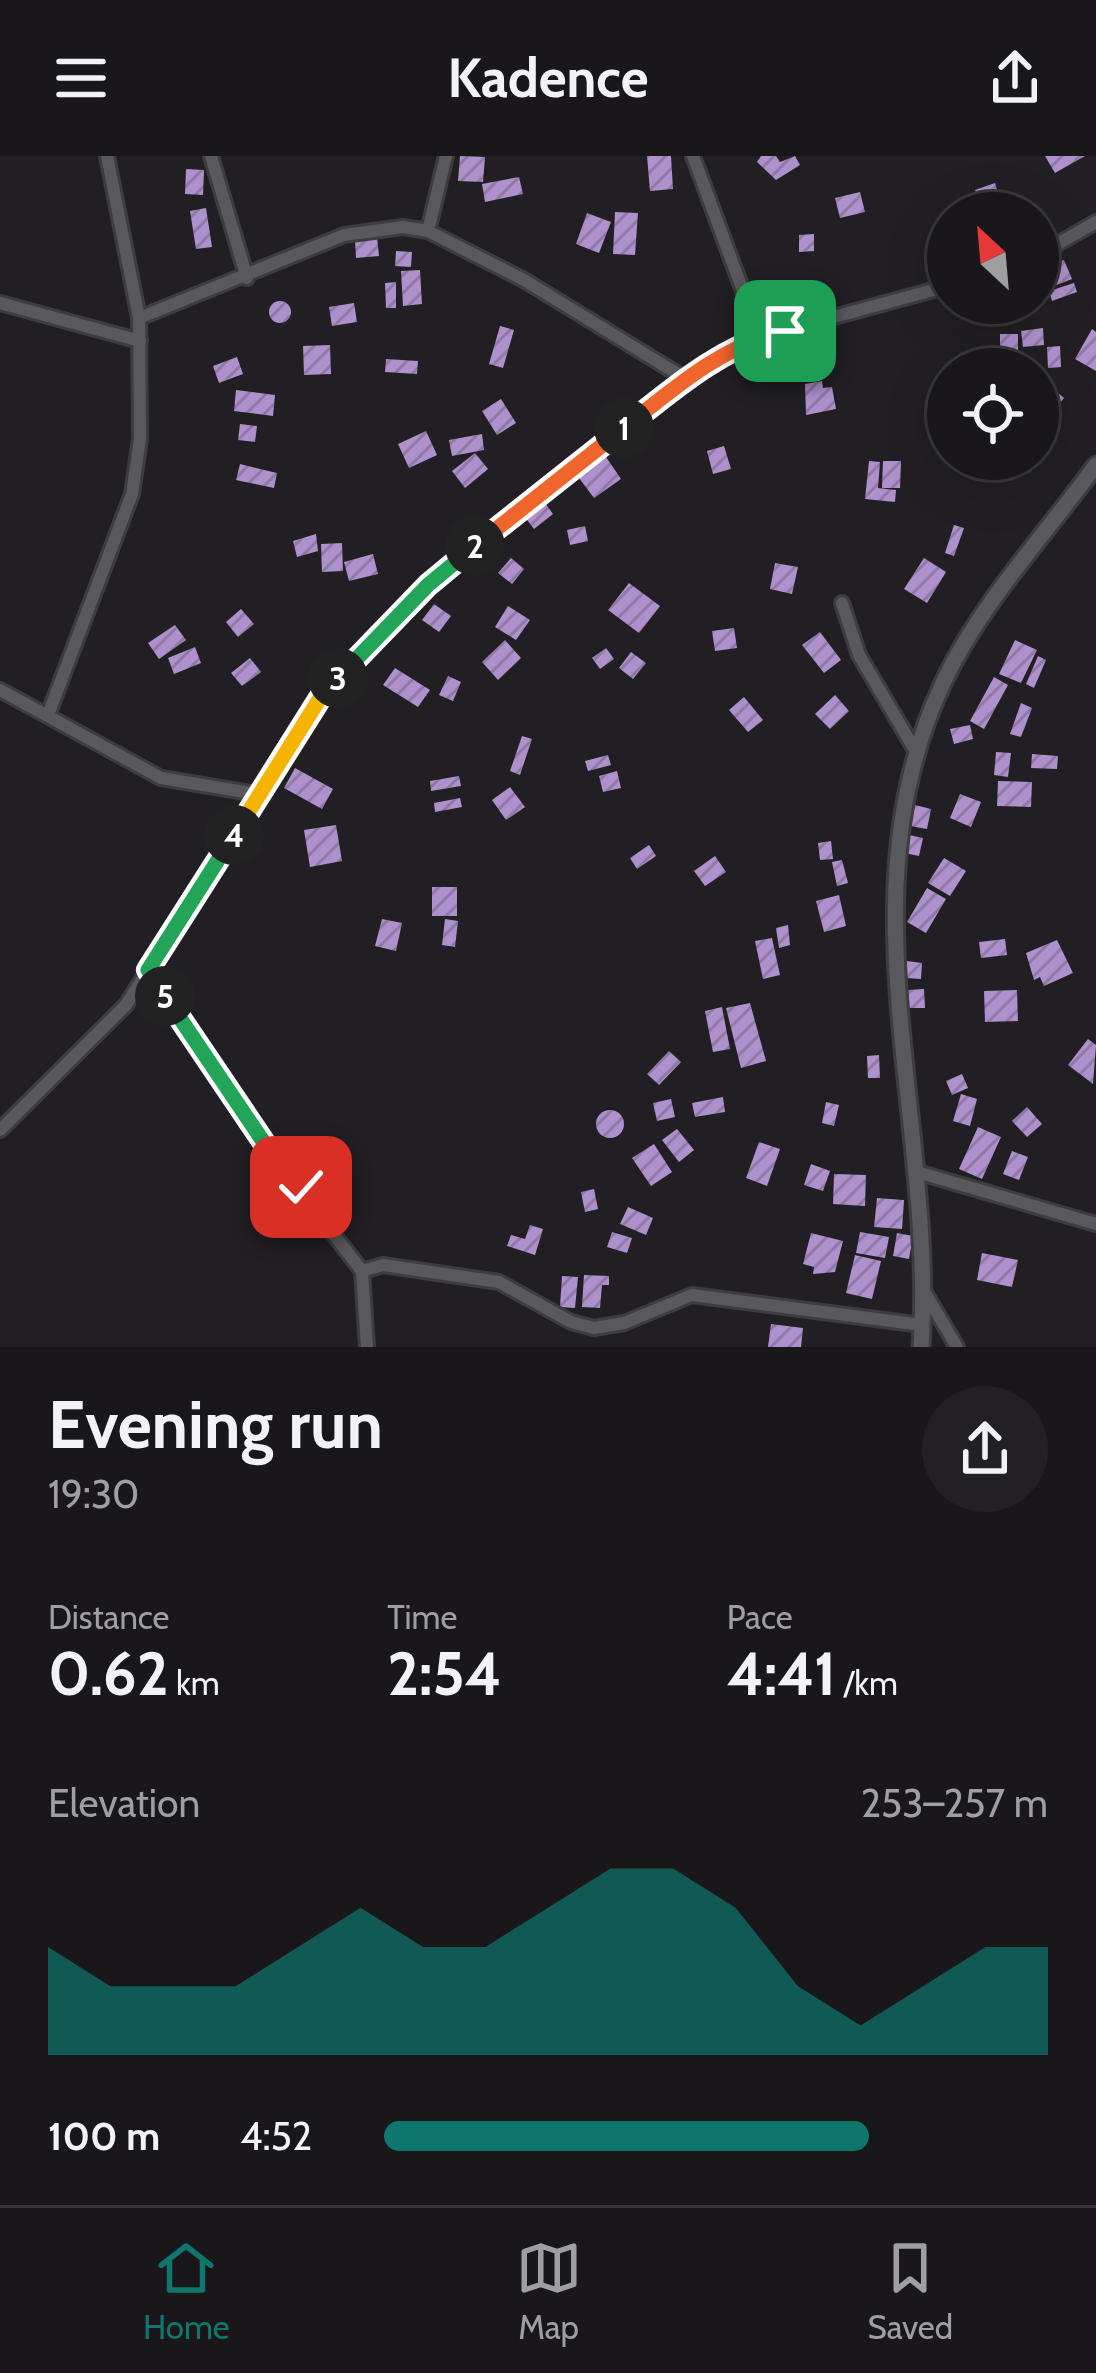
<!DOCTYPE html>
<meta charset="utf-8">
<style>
body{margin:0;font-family:Cabin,sans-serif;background:#222023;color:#f1f3f6;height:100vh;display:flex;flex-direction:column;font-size:45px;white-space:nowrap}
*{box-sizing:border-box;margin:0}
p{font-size:39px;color:#9f9fa2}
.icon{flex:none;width:66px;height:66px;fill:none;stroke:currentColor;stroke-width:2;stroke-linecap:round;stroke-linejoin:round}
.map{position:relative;height:1191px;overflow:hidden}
.details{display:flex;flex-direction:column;background:#19171a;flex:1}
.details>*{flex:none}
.needle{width:78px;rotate:334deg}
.fabs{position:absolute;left:927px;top:36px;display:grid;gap:24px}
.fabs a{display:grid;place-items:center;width:132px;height:132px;border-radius:50%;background:#19171a;box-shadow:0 12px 48px #0002,0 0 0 3px #373639;font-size:60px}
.pin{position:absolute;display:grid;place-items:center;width:102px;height:102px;color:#fff;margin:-51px;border-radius:24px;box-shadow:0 6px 18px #0006}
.km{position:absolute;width:60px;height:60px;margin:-30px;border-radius:50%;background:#222;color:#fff;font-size:33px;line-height:60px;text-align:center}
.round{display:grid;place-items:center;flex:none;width:126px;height:126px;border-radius:63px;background:#222023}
.summary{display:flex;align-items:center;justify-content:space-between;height:204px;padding:0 48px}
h1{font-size:66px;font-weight:800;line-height:90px}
.stats{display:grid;grid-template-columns:repeat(3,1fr);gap:18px;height:204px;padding:12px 48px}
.stats div{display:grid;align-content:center}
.stats b{font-size:60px;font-weight:800}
.stats small{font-size:33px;font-weight:400}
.stats p{font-size:33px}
.chart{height:336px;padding:24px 48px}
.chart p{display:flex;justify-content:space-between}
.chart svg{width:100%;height:216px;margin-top:12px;fill:#0f766e;opacity:.7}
ul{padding:0 48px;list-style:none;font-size:39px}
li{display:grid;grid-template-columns:192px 144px 1fr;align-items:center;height:90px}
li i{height:30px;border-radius:15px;background:#0f766e}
header{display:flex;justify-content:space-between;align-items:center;height:156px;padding:0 48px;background:#19171a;font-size:54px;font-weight:800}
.tabs{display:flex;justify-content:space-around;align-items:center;height:168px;border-top:3px solid #373639;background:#19171a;font-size:33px;color:#9f9fa2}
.tabs a{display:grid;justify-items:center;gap:6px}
.tabs .current{color:#0f766e}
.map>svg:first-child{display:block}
</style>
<header><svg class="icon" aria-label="menu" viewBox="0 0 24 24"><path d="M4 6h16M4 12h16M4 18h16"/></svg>Kadence<svg class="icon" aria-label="share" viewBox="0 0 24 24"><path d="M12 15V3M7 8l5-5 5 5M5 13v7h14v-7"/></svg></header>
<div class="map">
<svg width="1096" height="1191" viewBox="0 0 1096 1191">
<defs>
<pattern id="building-hatch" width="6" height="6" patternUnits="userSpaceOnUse" patternTransform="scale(3)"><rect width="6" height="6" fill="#ae90cd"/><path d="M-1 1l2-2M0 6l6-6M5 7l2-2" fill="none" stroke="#907aa5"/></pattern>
</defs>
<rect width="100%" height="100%" fill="#211f23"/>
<g fill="url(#building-hatch)">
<polygon points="460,0 485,1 483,26 458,25"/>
<polygon points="647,0 671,0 673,33 650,35"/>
<polygon points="761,0 776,0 780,6 795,0 800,9 776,24 757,6"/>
<polygon points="1045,0 1085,0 1055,17"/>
<polygon points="186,13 204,14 203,39 185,38"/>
<polygon points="519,21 523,38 485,46 482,28"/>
<polygon points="995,27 1004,57 983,57 975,34"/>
<polygon points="860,36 865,56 840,62 835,42"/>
<polygon points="206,52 212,91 196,93 190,55"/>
<polygon points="615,56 638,57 635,99 613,98"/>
<polygon points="587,57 611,66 599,97 576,88"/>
<polygon points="814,78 814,95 799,96 799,79"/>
<polygon points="377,81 379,100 356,102 355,83"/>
<polygon points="396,95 412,96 411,111 395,110"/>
<polygon points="1064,104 1072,123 1047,133 1039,114"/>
<polygon points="420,114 422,148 403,150 401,115"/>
<polygon points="396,126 396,152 386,152 385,127"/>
<polygon points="1074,127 1077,136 1052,145 1049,135"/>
<circle cx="280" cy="156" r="11"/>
<polygon points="354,147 357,166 332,170 329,151"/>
<polygon points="500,170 514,174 503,212 489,208"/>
<polygon points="1043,172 1044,189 1023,191 1021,175"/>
<polygon points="1092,173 1096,176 1096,215 1075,203"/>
<rect x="1000" y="178" width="18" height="29"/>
<polygon points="330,189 331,218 304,219 303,190"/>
<polygon points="1060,190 1061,211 1048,212 1047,191"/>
<polygon points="788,191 792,220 772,222 768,194"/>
<polygon points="237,201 243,218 219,227 213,210"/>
<polygon points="386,203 418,205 417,218 385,216"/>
<polygon points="822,225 823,232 832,231 836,253 806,259 805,228"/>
<polygon points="1052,232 1064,242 1049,259 1038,248"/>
<polygon points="236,234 275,239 273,260 234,255"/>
<polygon points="501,243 516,267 497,279 482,255"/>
<polygon points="240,268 257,270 255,286 238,284"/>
<polygon points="426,275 437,299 409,312 398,288"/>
<polygon points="482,278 484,294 452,300 449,284"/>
<polygon points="724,290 731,313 713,318 707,295"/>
<polygon points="475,297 488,313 465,332 452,315"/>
<polygon points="604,298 621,323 594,342 576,318"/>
<polygon points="869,305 880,306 878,332 896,334 895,346 865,343"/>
<polygon points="883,305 901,305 900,332 882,332"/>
<polygon points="240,308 277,317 274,332 236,324"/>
<polygon points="543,344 553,358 534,373 524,360"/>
<polygon points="954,369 964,372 954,400 945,397"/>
<polygon points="585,370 588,385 570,389 567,374"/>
<polygon points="316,378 318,395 297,401 293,385"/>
<polygon points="342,387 343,415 322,416 321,388"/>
<polygon points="373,398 378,418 349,425 344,406"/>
<polygon points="511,402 524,413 512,428 498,417"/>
<polygon points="924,402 946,416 927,447 904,433"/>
<polygon points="775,407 798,411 792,438 770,433"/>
<polygon points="629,427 660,450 639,477 608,454"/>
<polygon points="434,448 451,460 439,476 422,464"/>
<polygon points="508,450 530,464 516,484 495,471"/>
<polygon points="241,453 254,468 238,481 226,466"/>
<polygon points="175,469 186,484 159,503 148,487"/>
<polygon points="734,472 737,492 715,495 712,475"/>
<polygon points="820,476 841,504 824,517 802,489"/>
<polygon points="505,484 521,502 498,524 482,506"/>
<polygon points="1015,484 1037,494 1021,527 999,518"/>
<polygon points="195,491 201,507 174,518 168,502"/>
<polygon points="606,492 614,503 600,513 592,502"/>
<polygon points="631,496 646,507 633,523 619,512"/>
<polygon points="1038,500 1046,504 1034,532 1026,528"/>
<polygon points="250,502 261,516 242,530 231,517"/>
<polygon points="395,512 430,534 418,551 383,529"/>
<polygon points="448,520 461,526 453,545 439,539"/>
<polygon points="994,521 1008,529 984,573 970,565"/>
<polygon points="835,539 849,555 830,573 815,558"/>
<polygon points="744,541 763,564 748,576 729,554"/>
<polygon points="1021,547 1032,552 1021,581 1010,578"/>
<polygon points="970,569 973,583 954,588 950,573"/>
<polygon points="522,580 532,583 520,619 510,615"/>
<polygon points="996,596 1011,597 1008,621 994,619"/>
<polygon points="1032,598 1058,600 1057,613 1031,612"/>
<polygon points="608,599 611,609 588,615 585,605"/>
<polygon points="295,612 333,633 322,653 284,632"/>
<polygon points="617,615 621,632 603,636 599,620"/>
<polygon points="459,620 461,630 431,635 430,625"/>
<polygon points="998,625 1032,626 1031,651 997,650"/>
<polygon points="510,631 525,651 506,664 492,644"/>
<polygon points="960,638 981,646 971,671 950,662"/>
<polygon points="460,642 462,651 435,656 434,647"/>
<polygon points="915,649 931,653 927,673 910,670"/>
<polygon points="336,669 342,705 310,711 304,674"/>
<polygon points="904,678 923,682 919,700 899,696"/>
<polygon points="831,685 833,703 820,704 818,687"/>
<polygon points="649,689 656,700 637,713 630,702"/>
<polygon points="715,700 726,716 705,730 694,715"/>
<polygon points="944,702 966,715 950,740 928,727"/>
<polygon points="842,704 848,727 837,730 832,706"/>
<rect x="432" y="731" width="25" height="29"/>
<polygon points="927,732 946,743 926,777 907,766"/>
<polygon points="839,739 846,770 824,776 816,745"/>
<polygon points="382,763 402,767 396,795 375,790"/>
<polygon points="445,763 458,765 455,791 442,789"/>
<polygon points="788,769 790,789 779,792 776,772"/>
<polygon points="772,782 780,819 763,823 755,785"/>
<polygon points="1005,783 1007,799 981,802 979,786"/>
<polygon points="1057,784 1073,817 1044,830 1040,821 1034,824 1026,797"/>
<polygon points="907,805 922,807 921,823 906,822"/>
<polygon points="924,833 925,852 909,852 908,834"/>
<polygon points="1017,834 1018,865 985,866 984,835"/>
<polygon points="750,847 766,905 741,912 726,852"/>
<polygon points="722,851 730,893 713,896 705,855"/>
<polygon points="1088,883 1096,889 1093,928 1068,909"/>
<polygon points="669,895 681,906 659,929 647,918"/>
<polygon points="879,899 880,922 868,922 867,900"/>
<polygon points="962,918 968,932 952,939 946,925"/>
<polygon points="961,938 977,943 970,970 953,965"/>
<polygon points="723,941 725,956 695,961 692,947"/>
<polygon points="671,943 675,961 657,965 653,947"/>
<polygon points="826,946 839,949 834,970 822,967"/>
<polygon points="1027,951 1042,968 1027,981 1012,965"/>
<circle cx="610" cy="968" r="14"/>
<polygon points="978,971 1001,981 982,1023 959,1013"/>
<polygon points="677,973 694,994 679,1006 662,984"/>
<polygon points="759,986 780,993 767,1030 746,1022"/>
<polygon points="654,988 672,1016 651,1030 632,1002"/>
<polygon points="1012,995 1028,1001 1019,1024 1003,1018"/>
<polygon points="811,1008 830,1015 823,1035 804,1029"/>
<polygon points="834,1018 866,1019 865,1050 833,1048"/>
<polygon points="594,1033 598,1053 585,1056 581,1036"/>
<polygon points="877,1042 904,1044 902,1073 874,1071"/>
<polygon points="628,1051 653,1062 646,1079 620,1068"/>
<polygon points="530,1069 543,1073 535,1099 507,1090 511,1079 525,1083"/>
<polygon points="612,1076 632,1082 627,1097 607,1091"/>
<polygon points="860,1076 889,1081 885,1102 856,1097"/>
<polygon points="811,1077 843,1085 835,1116 813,1118 814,1111 803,1108"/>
<polygon points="897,1077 913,1080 909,1103 893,1100"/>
<polygon points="982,1097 1018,1104 1012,1131 977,1124"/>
<polygon points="855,1099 881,1105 872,1143 846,1137"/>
<polygon points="584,1119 609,1120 609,1129 602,1129 600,1152 582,1151"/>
<polygon points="562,1120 578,1121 575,1152 560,1151"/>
<polygon points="771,1168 803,1172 801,1191 768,1191"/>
</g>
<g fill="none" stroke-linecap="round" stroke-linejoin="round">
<defs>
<g id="minor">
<polyline points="211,0 247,122"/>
<polyline points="693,0 760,181"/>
<polyline points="428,75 446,0"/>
<polyline points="1038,99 1096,66"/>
<polyline points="0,147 140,185"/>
<polyline points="139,162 344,79 403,71 428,75 524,124 686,223"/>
<polyline points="842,447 859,499 915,594"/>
<polyline points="0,534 161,622 257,638"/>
<polyline points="48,559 132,338 140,283 139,162 107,0"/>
<polyline points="149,814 259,982 362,1115 367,1191"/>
<polyline points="0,974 126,849 322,539 428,429 696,215 760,181 948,130"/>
<polyline points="917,1016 1096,1068"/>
<polyline points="362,1115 383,1109 499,1126 571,1166 594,1172 624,1167 692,1139 922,1169"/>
<polyline points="924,1135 957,1191"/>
</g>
<path id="tertiary" d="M921,1191c15,-225 -80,-452 23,-666 37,-78 101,-146 152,-216"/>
</defs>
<use href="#minor" stroke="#3d3c3f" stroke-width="18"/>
<use href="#tertiary" stroke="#3d3c3f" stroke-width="21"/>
<use href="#minor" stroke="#59585c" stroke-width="12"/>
<use href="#tertiary" stroke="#59585c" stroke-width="15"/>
</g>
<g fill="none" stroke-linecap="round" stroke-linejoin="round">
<defs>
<path id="split-1" d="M624,272c49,-39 99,-83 161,-97"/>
<polyline id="split-2" points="475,390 624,272"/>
<polyline id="split-3" points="338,522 428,429 475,390"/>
<polyline id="split-4" points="234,679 322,539 338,522"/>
<polyline id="split-5" points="165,840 148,814 234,679"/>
<polyline id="split-6" points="165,840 271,997"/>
<polyline id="split-7" points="271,997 301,1031"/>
</defs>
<use href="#split-1" stroke="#fff" stroke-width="24"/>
<use href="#split-2" stroke="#fff" stroke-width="24"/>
<use href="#split-3" stroke="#fff" stroke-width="24"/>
<use href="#split-4" stroke="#fff" stroke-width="24"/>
<use href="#split-5" stroke="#fff" stroke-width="24"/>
<use href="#split-6" stroke="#fff" stroke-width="24"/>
<use href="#split-7" stroke="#fff" stroke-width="24"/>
<use href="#split-1" stroke="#f0652b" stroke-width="15"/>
<use href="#split-2" stroke="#f0652b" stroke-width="15"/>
<use href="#split-3" stroke="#22a559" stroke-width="15"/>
<use href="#split-4" stroke="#f5b400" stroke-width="15"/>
<use href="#split-5" stroke="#22a559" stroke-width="15"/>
<use href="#split-6" stroke="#22a559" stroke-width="15"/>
<use href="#split-7" stroke="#f5b400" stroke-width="15"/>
</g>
</svg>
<div class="fabs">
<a><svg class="needle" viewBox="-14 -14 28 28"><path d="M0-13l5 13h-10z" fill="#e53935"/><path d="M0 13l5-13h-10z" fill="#9f9fa2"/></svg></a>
<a><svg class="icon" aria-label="locate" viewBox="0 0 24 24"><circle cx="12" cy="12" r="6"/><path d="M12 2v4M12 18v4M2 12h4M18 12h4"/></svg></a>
</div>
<div class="pin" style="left:785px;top:175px;background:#1e9e55"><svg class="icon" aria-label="arrive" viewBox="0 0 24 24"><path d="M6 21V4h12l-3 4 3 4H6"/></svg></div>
<div class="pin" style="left:301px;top:1031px;background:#d93025"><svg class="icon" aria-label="check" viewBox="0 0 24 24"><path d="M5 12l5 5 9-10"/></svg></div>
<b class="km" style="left:624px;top:272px">1</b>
<b class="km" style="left:475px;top:390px">2</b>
<b class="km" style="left:338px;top:522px">3</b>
<b class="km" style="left:234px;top:679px">4</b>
<b class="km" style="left:165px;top:840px">5</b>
</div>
<section class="details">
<div class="summary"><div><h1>Evening run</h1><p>19:30</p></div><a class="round"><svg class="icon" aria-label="share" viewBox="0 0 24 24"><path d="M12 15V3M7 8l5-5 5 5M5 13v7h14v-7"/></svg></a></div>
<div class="stats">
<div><p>Distance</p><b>0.62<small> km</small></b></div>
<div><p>Time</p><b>2:54</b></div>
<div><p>Pace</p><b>4:41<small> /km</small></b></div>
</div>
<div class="chart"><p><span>Elevation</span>253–257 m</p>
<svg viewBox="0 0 160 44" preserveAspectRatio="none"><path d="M0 44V22L10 30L20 30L30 30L40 22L50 14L60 22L70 22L80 14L90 6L100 6L110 14L120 30L130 38L140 30L150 22L160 22V44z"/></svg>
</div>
<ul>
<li><b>100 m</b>4:52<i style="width:73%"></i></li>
</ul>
</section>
<nav class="tabs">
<a class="current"><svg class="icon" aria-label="home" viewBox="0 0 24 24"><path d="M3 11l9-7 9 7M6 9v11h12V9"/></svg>Home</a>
<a><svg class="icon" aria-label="map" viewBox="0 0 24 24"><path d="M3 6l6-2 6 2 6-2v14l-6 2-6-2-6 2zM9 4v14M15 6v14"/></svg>Map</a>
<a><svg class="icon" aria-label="saved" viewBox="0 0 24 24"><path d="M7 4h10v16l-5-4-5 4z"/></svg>Saved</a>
</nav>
